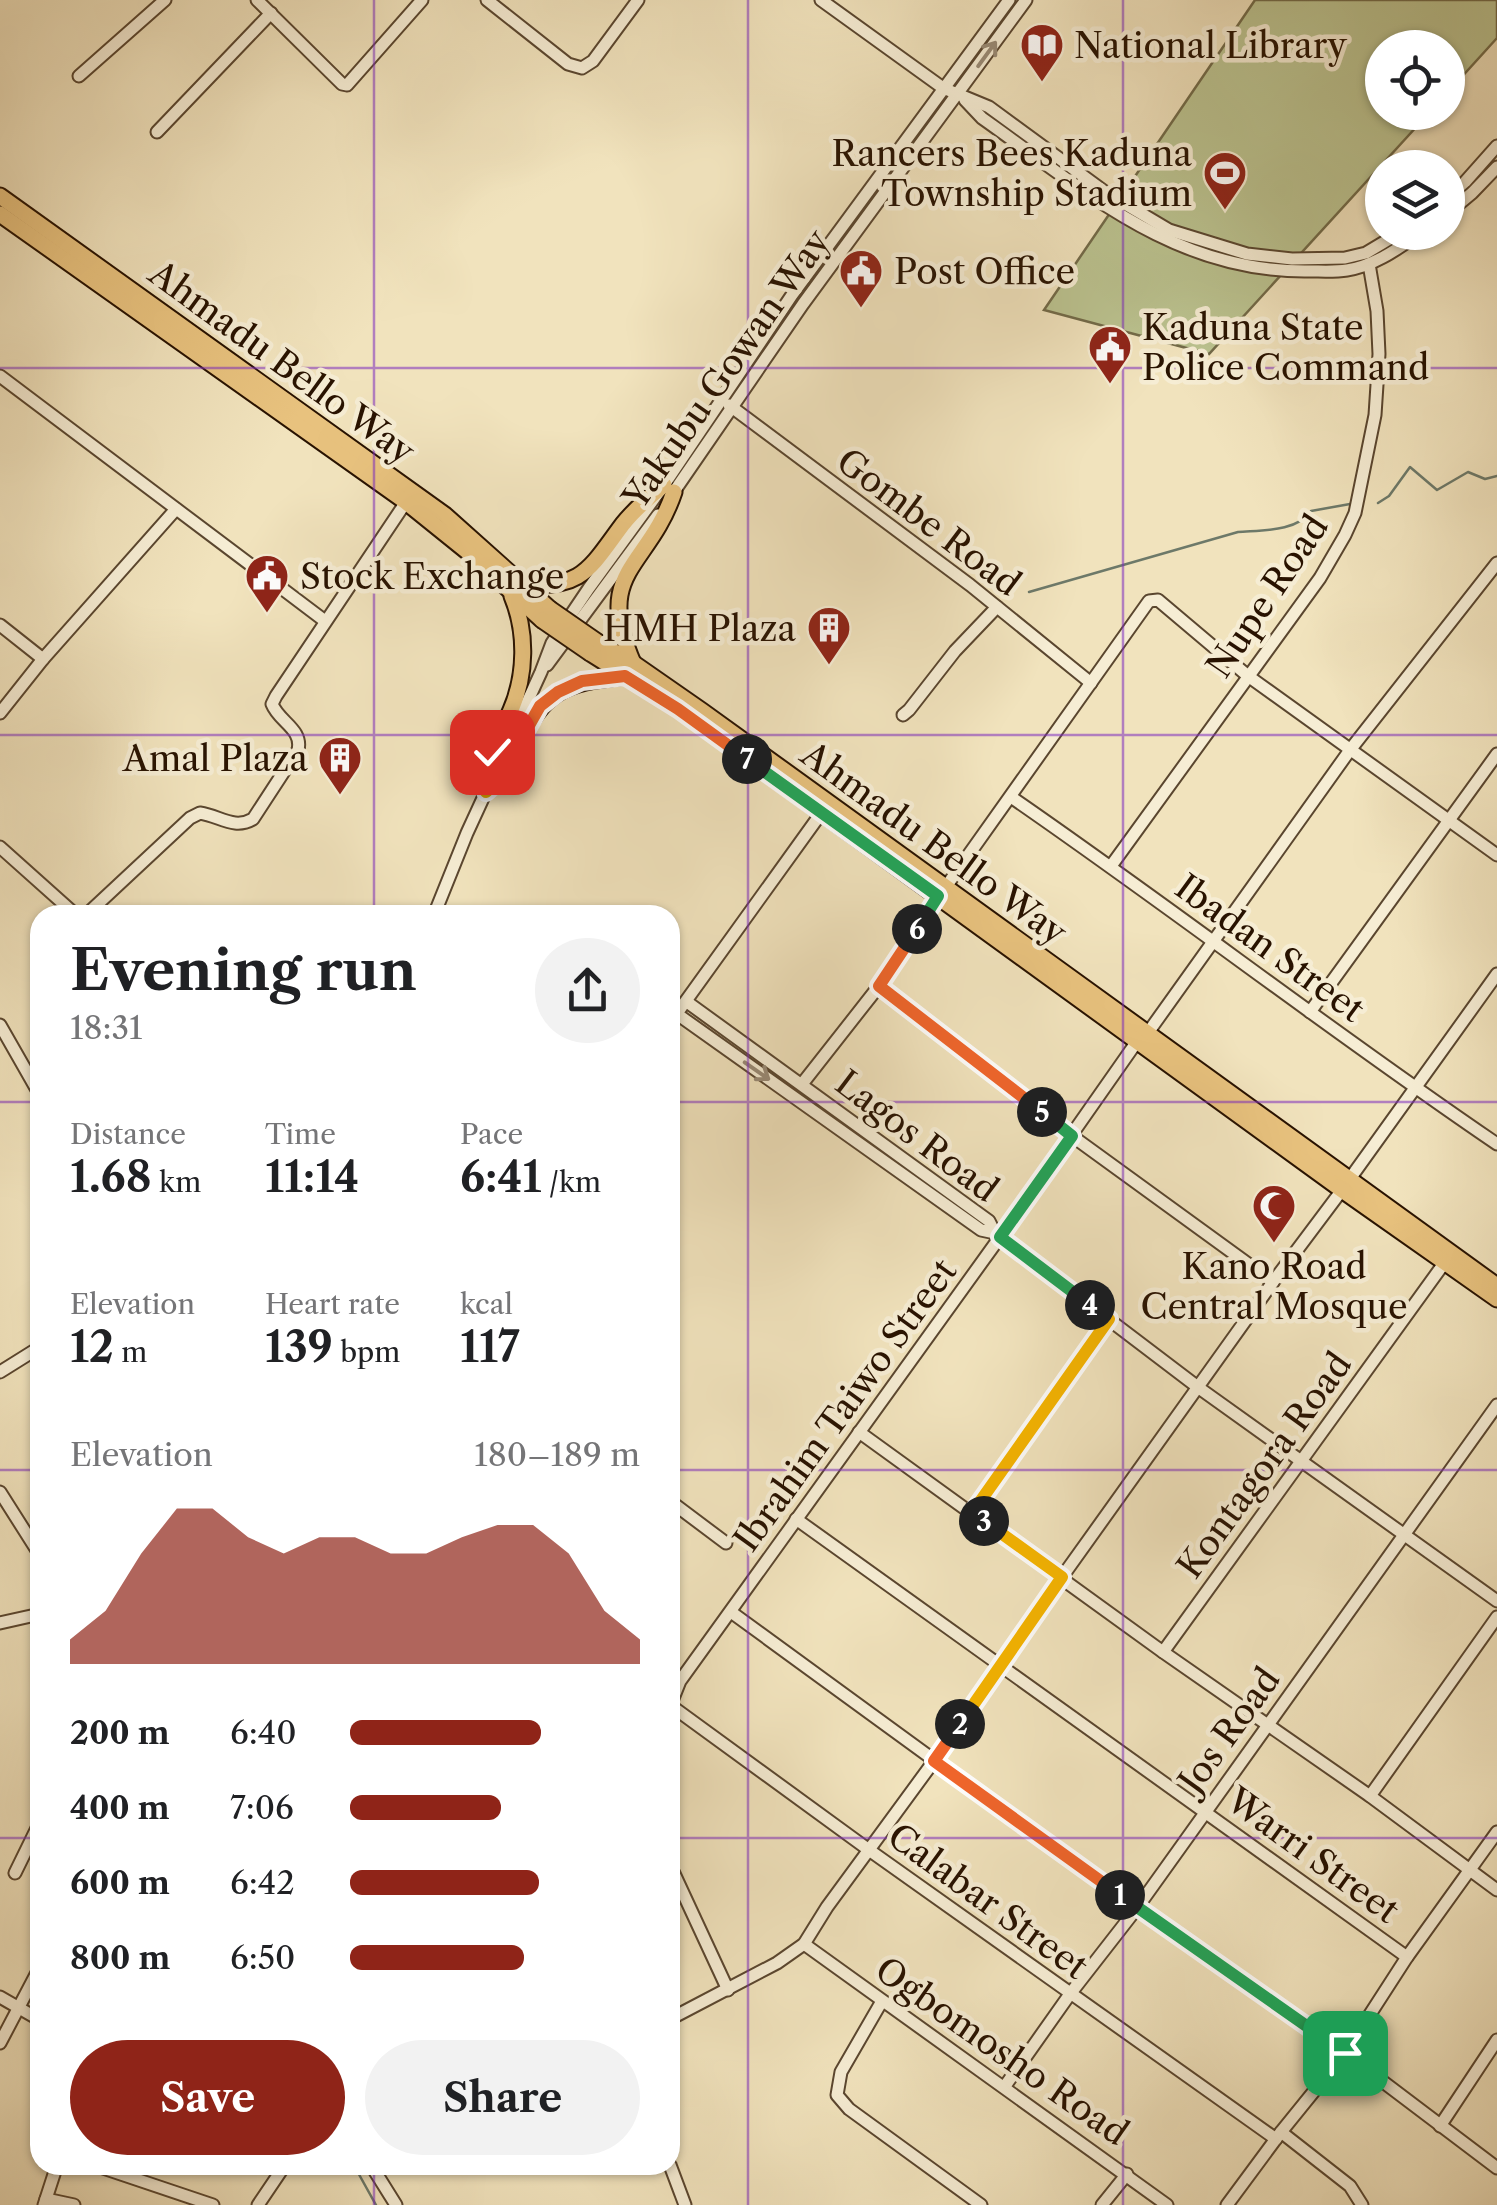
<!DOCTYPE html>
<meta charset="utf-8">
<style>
body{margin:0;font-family:"Libre Caslon Text",serif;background:#f2f2f2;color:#202124;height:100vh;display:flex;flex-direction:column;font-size:38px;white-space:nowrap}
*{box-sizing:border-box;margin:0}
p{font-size:32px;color:#757577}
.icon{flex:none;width:55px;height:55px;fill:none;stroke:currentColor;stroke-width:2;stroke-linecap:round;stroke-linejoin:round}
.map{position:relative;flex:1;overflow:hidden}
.drawer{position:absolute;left:30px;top:905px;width:650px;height:1270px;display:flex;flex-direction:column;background:#fff;border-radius:30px;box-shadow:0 2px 8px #0004}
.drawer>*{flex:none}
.fabs{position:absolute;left:1365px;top:30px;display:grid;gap:20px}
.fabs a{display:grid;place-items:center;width:100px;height:100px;border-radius:50%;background:#fff;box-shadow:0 2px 8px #0004;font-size:50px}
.pin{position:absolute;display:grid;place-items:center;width:85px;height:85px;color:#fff;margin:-42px;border-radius:20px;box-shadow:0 5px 15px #0006}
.km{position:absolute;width:50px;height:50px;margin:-25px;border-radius:50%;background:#222;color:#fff;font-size:28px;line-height:50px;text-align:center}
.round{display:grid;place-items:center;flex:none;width:105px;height:105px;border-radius:52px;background:#f2f2f2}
.overview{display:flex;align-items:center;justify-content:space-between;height:170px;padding:0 40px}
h1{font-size:55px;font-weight:800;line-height:75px}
.metrics{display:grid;grid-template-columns:repeat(3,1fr);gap:15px;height:170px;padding:10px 40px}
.metrics div{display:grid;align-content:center}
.metrics b{font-size:42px;font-weight:800}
.metrics small{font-size:28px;font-weight:400}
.metrics p{font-size:28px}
.chart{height:280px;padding:20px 40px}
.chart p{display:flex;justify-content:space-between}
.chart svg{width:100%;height:180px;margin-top:10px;fill:#8f2418;opacity:.7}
.cta{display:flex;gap:20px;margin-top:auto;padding:20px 40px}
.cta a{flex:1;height:115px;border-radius:60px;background:#8f2418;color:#fff;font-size:40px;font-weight:800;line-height:115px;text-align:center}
.cta a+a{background:#f2f2f2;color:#202124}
ul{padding:0 40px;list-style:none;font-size:32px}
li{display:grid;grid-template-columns:160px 120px 1fr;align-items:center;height:75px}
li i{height:25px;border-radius:12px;background:#8f2418}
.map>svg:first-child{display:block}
</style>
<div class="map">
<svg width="1497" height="2205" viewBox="0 0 1497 2205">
<rect width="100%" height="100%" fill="#f1e3bd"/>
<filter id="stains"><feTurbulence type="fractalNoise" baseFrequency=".002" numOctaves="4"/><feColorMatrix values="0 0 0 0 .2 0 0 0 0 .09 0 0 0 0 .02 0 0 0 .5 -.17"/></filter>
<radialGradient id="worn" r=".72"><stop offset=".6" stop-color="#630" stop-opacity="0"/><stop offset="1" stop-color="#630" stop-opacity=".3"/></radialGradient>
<polygon fill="#bbc390" stroke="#726a48" stroke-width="2.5" points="1255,0 1497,0 1497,38 1448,92 1448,48 1382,48 1382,112 1429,113 1209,354 1044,310"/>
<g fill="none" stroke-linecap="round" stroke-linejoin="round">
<g stroke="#6d7969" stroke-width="2.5">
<polyline points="1378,503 1389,496 1410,467 1437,490 1468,472 1485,479 1497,476"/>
<path d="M1029,592l209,-60c23,-2 59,0 73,-21l39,-7"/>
<polyline points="351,2165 356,2169 376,2205"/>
</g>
<defs>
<g id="minor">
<polyline points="257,0 342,84 347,85 422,0"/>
<polyline points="487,0 568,64 582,68 593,61 638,0"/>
<polyline points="821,0 943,88 989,107 1105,192 1169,230 1247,254 1292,259 1345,258 1366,253 1401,232"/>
<polyline points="79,76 165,0"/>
<path d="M965,100l17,18c102,72 193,155 327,153 12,0 26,1 38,-1 28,-4 53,-23 75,-38"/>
<polyline points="157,132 271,13"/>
<polyline points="1448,197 1465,182 1497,146"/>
<polyline points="1448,213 1472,193 1497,167"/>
<polyline points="0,376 325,621"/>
<polyline points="729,405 970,585 1091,683"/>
<polyline points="671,496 803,304 1026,0"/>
<polyline points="0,625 43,659"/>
<polyline points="547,665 658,515"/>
<polyline points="0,713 43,659 176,509"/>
<polyline points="903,715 909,710 955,651 997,607"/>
<path d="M1011,797c164,113 321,235 486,347"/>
<polyline points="0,847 76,915"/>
<polyline points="1111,866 1320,578 1345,535 1355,513 1375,415 1379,354 1377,311 1369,264"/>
<polyline points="945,888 1149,601 1158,600 1248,676 1497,855"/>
<path d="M86,915l104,-97 10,-5c20,3 34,17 53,6l45,-69c5,-21 -19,-28 -26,-46l4,-8 130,-194"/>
<polyline points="434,915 467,833 541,672 552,643 589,588 664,485 792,295 1009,0"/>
<polyline points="879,986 1072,1136 1273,1282"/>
<polyline points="687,1002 989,1221 995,1233 1199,1388 1497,1601"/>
<polyline points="1310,1012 1497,754"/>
<polyline points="677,1014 981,1230 995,1233"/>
<polyline points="670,1023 822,812"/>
<polyline points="0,1025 40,1095"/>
<polyline points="1147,1034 1350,750 1497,563"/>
<polyline points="802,1084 879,986 939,896"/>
<polyline points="1349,1180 1497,974"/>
<polyline points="0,1372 40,1347"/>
<polyline points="859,1432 1163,1652 1370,1796 1497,1890"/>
<polyline points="0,1492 40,1555"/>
<polyline points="670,1501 726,1543"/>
<polyline points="973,1513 1109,1319"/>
<polyline points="796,1519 1407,1957"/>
<polyline points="731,1612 1137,1908 1345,2053 1497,2168"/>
<polyline points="0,1623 40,1614"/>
<polyline points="1163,1652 1445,1262"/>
<polyline points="670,1705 869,1850 1276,2139"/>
<polyline points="670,1706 680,1681 1000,1237 1138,1040"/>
<polyline points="1370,1796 1497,1617"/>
<polyline points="670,1865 728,1990"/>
<polyline points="15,1873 40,1822"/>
<polyline points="804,1944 1167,2205"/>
<polyline points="0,1997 40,2020"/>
<polyline points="882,2001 841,2072 837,2095 849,2109 981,2205"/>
<polyline points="670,2019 777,1963 804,1944 827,1907 934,1761 1062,1577 1273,1282 1342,1190"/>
<polyline points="0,2043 40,1967"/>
<polyline points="1005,2086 1070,1994 1137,1908 1497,1405"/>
<polyline points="1440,2126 1497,2040"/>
<polyline points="1281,2132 1350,2186 1362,2205"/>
<polyline points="94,2165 213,2205"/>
<polyline points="371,2165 396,2205"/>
<polyline points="670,2165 685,2205"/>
<polyline points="46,2199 74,2205"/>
<polyline points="44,2205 57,2165"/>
<polyline points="258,2205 285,2165"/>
<polyline points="1102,2205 1127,2174"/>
<polyline points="1227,2205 1281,2132 1345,2053 1407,1957 1497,1832"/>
</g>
<g id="major">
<polyline points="0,196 445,515 550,609"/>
<polyline points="0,214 406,502 468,552 542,620"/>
<path d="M520,583c62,8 70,-15 103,-59 12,-15 26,-27 41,-39"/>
<polyline points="599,643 633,663 702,711 1497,1286"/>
<polyline points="590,653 679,709 1342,1190 1497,1299"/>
<path d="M633,663c-40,-93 15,-94 41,-171"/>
<path d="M486,791c-2,-30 13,-53 25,-81 15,-35 16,-78 1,-114"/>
<path d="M486,791c17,-11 23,-24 31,-43 27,-58 46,-65 108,-72"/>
</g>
</defs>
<use href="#minor" stroke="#5a462f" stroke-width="15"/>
<use href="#major" stroke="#281200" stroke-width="19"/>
<use href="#minor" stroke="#f6edd4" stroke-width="11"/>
<use href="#major" stroke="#e8c27e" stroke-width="15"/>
<defs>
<g id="major-bridge">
<polyline points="550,609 599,643"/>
<polyline points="542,620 590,653"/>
</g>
</defs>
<use href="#major-bridge" stroke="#281200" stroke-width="19" stroke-linecap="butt"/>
<use href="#major-bridge" stroke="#e8c27e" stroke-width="15"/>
</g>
<defs><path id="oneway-shaft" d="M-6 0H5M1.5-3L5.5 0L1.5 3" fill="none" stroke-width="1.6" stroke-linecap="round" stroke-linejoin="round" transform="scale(2.5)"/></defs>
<g stroke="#998a75">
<use href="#oneway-shaft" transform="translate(987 54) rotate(-54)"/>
<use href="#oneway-shaft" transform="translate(757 1071) rotate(35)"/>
</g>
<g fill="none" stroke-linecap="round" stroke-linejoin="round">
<defs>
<polyline id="split-1" points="1120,1895 1345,2053"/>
<polyline id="split-2" points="960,1724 934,1761 1120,1895"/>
<polyline id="split-3" points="960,1724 1062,1577 984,1521"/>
<polyline id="split-4" points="984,1521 972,1513 1109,1319 1090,1305"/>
<polyline id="split-5" points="1042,1112 1072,1136 1000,1237 1090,1305"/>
<polyline id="split-6" points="917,929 879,986 1042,1112"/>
<polyline id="split-7" points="747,759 938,896 917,929"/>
<polyline id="split-8" points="523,736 540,706 558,692 582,681 625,676 678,709 747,759"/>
<polyline id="split-9" points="492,752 485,773 486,792 502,778 523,736"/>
</defs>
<use href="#split-1" stroke="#fff" stroke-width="20"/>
<use href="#split-2" stroke="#fff" stroke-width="20"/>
<use href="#split-3" stroke="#fff" stroke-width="20"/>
<use href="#split-4" stroke="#fff" stroke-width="20"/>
<use href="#split-5" stroke="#fff" stroke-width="20"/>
<use href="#split-6" stroke="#fff" stroke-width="20"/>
<use href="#split-7" stroke="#fff" stroke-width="20"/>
<use href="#split-8" stroke="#fff" stroke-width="20"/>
<use href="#split-9" stroke="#fff" stroke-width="20"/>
<use href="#split-1" stroke="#22a559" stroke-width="12"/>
<use href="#split-2" stroke="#f0652b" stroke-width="12"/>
<use href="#split-3" stroke="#f5b400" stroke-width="12"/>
<use href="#split-4" stroke="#f5b400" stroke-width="12"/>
<use href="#split-5" stroke="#22a559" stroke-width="12"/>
<use href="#split-6" stroke="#f0652b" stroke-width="12"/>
<use href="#split-7" stroke="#22a559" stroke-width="12"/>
<use href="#split-8" stroke="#f0652b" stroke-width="12"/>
<use href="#split-9" stroke="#f5b400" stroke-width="12"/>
</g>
<path fill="none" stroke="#7b2cbf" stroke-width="2.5" stroke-opacity="0.55" d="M374,0v915M748,0v2205M1123,0v2205M0,368h1497M0,735h1497M0,1102h40M670,1102h827M0,1470h40M670,1470h827M0,1838h40M670,1838h827M374,2165v40"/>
<defs>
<symbol id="library-pin" viewBox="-11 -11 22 30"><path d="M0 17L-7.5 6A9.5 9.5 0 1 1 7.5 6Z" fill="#8f2418" stroke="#f6edd4"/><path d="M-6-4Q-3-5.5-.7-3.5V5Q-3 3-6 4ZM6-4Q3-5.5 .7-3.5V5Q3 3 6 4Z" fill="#fff"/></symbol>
<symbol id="stadium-pin" viewBox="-11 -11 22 30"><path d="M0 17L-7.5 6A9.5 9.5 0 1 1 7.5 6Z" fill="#8f2418" stroke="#f6edd4"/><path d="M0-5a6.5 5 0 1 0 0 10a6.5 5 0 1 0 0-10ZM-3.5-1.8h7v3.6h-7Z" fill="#fff"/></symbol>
<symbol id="civic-pin" viewBox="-11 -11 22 30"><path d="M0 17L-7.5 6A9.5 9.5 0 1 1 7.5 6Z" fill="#8f2418" stroke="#f6edd4"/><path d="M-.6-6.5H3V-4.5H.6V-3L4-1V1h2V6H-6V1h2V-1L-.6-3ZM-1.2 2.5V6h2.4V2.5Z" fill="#fff"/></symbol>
<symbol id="building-pin" viewBox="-11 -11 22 30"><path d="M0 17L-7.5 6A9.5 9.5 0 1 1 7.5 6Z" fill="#8f2418" stroke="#f6edd4"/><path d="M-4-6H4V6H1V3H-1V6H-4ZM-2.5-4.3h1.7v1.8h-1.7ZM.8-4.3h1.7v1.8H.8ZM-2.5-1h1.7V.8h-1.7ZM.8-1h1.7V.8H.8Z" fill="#fff"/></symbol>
<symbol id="mosque-pin" viewBox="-11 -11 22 30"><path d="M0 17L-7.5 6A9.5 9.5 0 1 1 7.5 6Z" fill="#8f2418" stroke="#f6edd4"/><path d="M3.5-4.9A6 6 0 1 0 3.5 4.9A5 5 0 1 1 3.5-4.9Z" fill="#fff"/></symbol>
</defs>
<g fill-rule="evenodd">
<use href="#library-pin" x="1017" y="20" width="50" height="68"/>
<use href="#stadium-pin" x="1200" y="148" width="50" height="68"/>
<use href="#civic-pin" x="836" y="246" width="50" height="68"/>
<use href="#civic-pin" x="1085" y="322" width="50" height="68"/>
<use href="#civic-pin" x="242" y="551" width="50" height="68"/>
<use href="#building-pin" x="804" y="603" width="50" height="68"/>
<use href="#building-pin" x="315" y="733" width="50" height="68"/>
<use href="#mosque-pin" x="1249" y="1181" width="50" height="68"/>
</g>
<g text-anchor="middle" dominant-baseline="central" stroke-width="9" stroke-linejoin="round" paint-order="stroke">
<g font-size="35" fill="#281200" stroke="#f6edd4" text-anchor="start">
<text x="1074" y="45">National Library</text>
<text x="1192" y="153" text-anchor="end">Rancers Bees Kaduna<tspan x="1192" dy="40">Township Stadium</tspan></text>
<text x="894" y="271">Post Office</text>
<text x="1142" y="327">Kaduna State<tspan x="1142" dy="40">Police Command</tspan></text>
<text x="300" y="576">Stock Exchange</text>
<text x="796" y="628" text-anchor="end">HMH Plaza</text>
<text x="308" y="758" text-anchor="end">Amal Plaza</text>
<text x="1274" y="1266" text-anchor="middle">Kano Road<tspan x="1274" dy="40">Central Mosque</tspan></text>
</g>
<g font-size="35" fill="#281200" stroke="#f6edd4">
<text transform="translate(282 362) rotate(36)">Ahmadu Bello Way</text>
<text transform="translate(726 369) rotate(-55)">Yakubu Gowan Way</text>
<text transform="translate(929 522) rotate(37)">Gombe Road</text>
<text transform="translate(1267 596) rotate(-56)">Nupe Road</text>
<text transform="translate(934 843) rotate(36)">Ahmadu Bello Way</text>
<text transform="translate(1270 948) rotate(36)">Ibadan Street</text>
<text transform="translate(917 1136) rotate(37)">Lagos Road</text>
<text transform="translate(845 1405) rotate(-54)">Ibrahim Taiwo Street</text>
<text transform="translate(1264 1465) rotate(-54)">Kontagora Road</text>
<text transform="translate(1229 1730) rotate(-54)">Jos Road</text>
<text transform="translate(1313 1855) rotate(36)">Warri Street</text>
<text transform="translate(988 1901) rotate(36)">Calabar Street</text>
<text transform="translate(1002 2051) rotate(35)">Ogbomosho Road</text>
</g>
</g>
<rect width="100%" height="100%" filter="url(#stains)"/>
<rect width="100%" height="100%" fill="url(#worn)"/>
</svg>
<div class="fabs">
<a><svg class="icon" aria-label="locate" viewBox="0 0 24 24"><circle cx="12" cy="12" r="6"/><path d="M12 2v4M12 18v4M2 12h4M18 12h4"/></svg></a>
<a><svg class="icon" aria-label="layers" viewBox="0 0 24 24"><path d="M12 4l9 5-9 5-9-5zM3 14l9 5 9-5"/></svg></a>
</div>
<div class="pin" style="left:1345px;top:2053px;background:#1e9e55"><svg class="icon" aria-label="arrive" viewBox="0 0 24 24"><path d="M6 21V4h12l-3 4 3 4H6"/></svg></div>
<div class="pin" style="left:492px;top:752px;background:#d93025"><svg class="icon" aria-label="check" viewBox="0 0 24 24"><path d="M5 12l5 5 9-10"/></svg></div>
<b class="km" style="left:1120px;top:1895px">1</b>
<b class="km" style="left:960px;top:1724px">2</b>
<b class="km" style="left:984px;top:1521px">3</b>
<b class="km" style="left:1090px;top:1305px">4</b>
<b class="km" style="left:1042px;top:1112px">5</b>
<b class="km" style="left:917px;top:929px">6</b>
<b class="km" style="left:747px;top:759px">7</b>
<section class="drawer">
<div class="overview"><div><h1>Evening run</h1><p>18:31</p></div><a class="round"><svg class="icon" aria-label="share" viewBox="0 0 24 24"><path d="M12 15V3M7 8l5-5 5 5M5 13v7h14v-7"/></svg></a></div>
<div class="metrics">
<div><p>Distance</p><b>1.68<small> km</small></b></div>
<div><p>Time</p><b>11:14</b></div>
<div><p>Pace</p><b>6:41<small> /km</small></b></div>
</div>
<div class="metrics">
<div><p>Elevation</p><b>12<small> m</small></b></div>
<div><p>Heart rate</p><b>139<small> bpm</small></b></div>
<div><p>kcal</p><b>117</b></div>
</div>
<div class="chart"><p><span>Elevation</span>180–189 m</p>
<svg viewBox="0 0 160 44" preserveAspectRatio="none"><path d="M0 44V38L10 31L20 17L30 6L40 6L50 13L60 17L70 13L80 13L90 17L100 17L110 13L120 10L130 10L140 17L150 31L160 38V44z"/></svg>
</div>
<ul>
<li><b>200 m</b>6:40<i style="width:66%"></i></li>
<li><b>400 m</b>7:06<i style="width:52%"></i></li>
<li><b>600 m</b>6:42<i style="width:65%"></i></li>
<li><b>800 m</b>6:50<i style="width:60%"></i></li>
</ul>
<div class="cta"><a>Save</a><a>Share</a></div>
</section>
</div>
